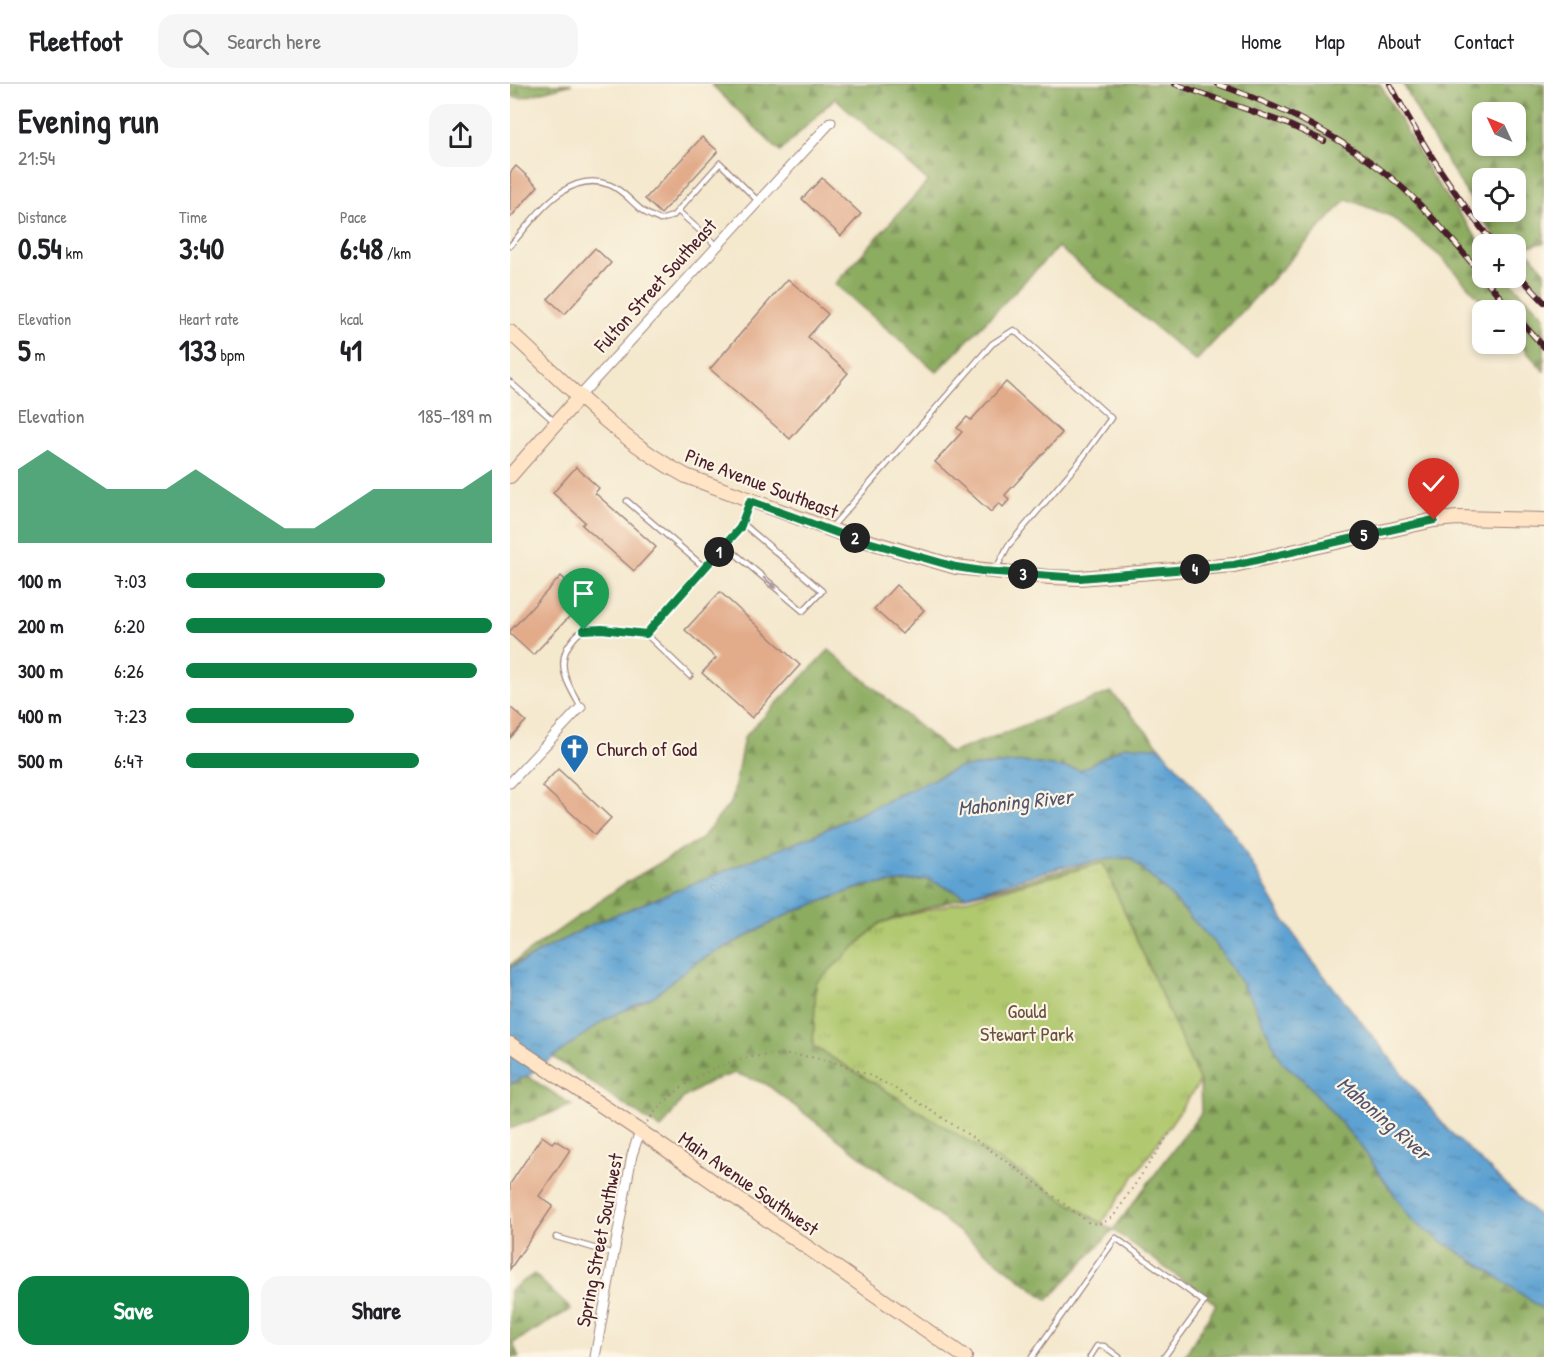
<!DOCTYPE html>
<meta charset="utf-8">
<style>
body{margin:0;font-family:"Patrick Hand",sans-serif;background:#f6f6f6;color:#202124;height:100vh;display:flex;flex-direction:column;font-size:22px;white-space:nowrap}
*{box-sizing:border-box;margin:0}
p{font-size:20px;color:#757577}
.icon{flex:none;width:33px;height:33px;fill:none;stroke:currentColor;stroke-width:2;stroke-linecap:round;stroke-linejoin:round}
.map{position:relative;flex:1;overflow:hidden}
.sheet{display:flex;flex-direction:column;background:#fff;width:510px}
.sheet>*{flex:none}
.needle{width:39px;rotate:314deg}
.fabs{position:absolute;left:962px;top:18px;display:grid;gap:12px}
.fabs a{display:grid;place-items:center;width:54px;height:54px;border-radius:12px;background:#fff;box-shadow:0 3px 9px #0003;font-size:30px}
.pin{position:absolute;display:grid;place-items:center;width:51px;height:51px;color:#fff;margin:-62px -26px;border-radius:50% 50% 50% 0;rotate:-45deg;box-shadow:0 0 6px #0007}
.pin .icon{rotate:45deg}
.km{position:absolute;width:30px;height:30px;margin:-15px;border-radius:50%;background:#222;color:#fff;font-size:16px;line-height:30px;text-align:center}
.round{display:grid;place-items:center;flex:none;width:63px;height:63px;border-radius:18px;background:#f6f6f6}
.head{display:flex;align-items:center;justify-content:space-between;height:102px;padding:0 18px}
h1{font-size:33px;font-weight:800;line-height:45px}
.figures{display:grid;grid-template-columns:repeat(3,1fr);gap:9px;height:102px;padding:6px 18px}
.figures div{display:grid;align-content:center}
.figures b{font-size:30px;font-weight:800}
.figures small{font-size:16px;font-weight:400}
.figures p{font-size:16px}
.chart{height:168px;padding:12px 18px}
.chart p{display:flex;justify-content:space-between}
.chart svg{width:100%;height:108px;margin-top:6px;fill:#0b8043;opacity:.7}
.button{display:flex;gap:12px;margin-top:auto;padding:12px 18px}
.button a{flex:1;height:69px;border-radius:18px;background:#0b8043;color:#fff;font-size:24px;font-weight:800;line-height:69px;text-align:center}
.button a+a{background:#f6f6f6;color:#202124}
ul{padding:0 18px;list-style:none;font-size:20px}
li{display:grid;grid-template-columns:96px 72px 1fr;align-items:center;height:45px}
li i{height:15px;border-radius:8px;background:#0b8043}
header{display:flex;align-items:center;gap:36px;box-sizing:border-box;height:84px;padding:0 30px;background:#fff;border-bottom:2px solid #e0e0e0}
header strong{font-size:28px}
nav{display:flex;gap:33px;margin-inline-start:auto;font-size:21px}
.search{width:420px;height:54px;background:#f6f6f6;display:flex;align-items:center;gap:15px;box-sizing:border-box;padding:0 21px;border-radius:18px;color:#757577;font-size:22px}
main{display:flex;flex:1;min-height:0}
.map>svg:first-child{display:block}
</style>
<header>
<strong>Fleetfoot</strong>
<div class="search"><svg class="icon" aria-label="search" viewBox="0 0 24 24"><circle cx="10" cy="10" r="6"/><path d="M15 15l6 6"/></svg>Search here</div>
<nav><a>Home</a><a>Map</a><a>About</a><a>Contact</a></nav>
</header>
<main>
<section class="sheet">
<div class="head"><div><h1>Evening run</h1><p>21:54</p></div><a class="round"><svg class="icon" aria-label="share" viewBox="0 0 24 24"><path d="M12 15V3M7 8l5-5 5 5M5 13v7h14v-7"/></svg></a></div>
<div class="figures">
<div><p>Distance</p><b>0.54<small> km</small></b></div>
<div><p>Time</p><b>3:40</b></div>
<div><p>Pace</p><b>6:48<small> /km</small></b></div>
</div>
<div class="figures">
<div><p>Elevation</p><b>5<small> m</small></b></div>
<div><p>Heart rate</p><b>133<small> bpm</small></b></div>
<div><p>kcal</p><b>41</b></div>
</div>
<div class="chart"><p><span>Elevation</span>185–189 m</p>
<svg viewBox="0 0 160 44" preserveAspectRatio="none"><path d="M0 44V14L10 6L20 14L30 22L40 22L50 22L60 14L70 22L80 30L90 38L100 38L110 30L120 22L130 22L140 22L150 22L160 14V44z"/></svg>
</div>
<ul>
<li><b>100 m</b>7:03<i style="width:65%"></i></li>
<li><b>200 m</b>6:20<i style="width:100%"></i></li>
<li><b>300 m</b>6:26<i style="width:95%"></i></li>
<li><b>400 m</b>7:23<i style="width:55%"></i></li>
<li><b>500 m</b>6:47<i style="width:76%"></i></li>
</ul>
<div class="button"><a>Save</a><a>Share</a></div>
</section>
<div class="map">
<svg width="1034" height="1273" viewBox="0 0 1034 1273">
<defs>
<pattern id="grass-tufts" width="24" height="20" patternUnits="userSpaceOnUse" patternTransform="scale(1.5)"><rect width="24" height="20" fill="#b0c86e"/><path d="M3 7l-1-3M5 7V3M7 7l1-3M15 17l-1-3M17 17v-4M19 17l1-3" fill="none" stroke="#99ab5f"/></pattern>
<pattern id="forest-firs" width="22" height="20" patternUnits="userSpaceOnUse" patternTransform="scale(1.5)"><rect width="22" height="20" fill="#8cac61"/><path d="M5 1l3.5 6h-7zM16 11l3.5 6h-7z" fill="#748b50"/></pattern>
<pattern id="water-ripples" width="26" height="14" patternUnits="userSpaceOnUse" patternTransform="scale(1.5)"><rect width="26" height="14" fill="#5da2d2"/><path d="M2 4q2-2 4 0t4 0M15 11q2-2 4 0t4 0" fill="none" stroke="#4f83ab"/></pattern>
</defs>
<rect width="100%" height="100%" fill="#fcf5e5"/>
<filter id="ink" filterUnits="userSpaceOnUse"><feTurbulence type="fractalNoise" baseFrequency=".0167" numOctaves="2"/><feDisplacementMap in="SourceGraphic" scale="12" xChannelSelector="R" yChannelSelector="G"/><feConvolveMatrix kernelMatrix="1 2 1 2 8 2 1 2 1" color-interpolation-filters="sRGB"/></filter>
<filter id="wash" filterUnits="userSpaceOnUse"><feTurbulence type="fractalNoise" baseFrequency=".008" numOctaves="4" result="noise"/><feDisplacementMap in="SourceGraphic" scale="24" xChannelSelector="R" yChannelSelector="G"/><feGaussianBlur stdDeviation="1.35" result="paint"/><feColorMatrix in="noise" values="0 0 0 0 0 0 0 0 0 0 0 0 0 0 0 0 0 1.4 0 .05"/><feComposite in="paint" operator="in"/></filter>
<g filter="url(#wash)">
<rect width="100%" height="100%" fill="#f4e8cd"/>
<polygon fill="url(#grass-tufts)" stroke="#7d744c" stroke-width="1.5" points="593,779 690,998 591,1140 303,962 306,899 370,839"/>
<g fill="url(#forest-firs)" stroke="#6b6646" stroke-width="1.5" fill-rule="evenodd">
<polygon points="0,0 62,0 11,14 0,12"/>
<polygon points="201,0 870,0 922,92 972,161 972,194 997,194 1034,232 1034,287 1005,255 1005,226 980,226 931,173 880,132 837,115 686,277 548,163 427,288 325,200 418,97 325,14 270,68"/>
<path d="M893,0h141v159l-20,4 20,23v23l-29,-33v-16h-13l-13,-15 -64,-103zM972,28h33v34h-33zM972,94h33v34h-33z"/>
<polygon points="319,566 441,669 601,608 650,663 618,663 571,686 513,678 447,684 304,751 83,840 0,884 0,881 114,800 191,755 222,717 234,653"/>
<path d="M621,774l39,37 47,51 33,50 32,66 23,19 55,64 52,75 29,21 42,25 61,44v47h-360l32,-53 -103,-74 -65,70 -282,-216 -31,-11 -26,9 -26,16 -22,31 -108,-72 53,-38 48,-23 41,-33 97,-51 72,-26 64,-7 38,17 137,-37zM593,779l97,219 1,31 -88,117 -300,-184 3,-63 64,-60 86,-27 64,-14z"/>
<polygon points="17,992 62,1021 0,1045 0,1000"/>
<polygon points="24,1190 61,1225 3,1259 9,1273 0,1273 0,1206"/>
</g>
<path fill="url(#water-ripples)" stroke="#54607e" stroke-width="1.5" d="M614,662l36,1 75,88 46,80 28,42 138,172 97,92v89l-61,-43 -42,-26 -29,-21 -52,-75 -55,-64 -23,-19 -32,-66 -33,-50 -47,-51 -39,-37c-57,1 -111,21 -165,38l-39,-17 -63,7 -72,26 -97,51 -41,33 -48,23 -79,57 -17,8v-116l83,-44 221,-89 143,-67 66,-6 58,8z"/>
<g id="blocks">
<g fill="#e2ab8a">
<polygon points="192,53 208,67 151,130 135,115"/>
<polygon points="6,82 28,102 0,134 0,89"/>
<polygon points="312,94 351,130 331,152 292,115"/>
<polygon points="85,164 101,179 55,230 38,215"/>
<polygon points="278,195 318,230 298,253 338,289 280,355 200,285"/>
<polygon points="496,298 552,349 495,411 499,416 493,423 489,419 481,428 425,378 452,348 447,344 457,333 461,336"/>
<polygon points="66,383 89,404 85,409 146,463 124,487 72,441 75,438 43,409"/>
<polygon points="51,492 76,515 23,571 0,550 0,547"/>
<polygon points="386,501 414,526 392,550 364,525"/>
<polygon points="210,508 290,581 242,634 192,589 206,574 175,546"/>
<polygon points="0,623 16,637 0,654"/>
<polygon points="48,685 101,734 85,751 32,702"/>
<polygon points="32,1052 42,1059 45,1056 60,1066 29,1112 43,1122 0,1185 0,1100"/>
</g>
</g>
</g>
<g filter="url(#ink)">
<use href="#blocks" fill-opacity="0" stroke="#9f847c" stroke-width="1.5"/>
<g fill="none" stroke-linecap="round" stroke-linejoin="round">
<defs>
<g id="lane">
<polyline points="168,127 207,162"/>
<path d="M0,162c25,-28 56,-78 100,-61 13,5 22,18 33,26 5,4 11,6 17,9l13,-4 47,-53 38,38"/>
<polyline points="0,298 45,338"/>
<polyline points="117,417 195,484"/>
<polyline points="321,444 482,260 504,246 601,334 570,377 498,462 486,485"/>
<polyline points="215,461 293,527 312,507 232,439"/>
<polyline points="136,550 180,592"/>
<path d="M71,623c-12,-20 -27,-43 -10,-65 3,-4 9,-11 14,-12 15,-5 45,2 61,4l94,-106 10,-27"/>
<polyline points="46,1153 104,1170"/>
<polyline points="522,1273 606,1154 694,1218 654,1273"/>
<polyline points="580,1273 587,1262 594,1262 609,1273"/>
</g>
<g id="street">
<polyline points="70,312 321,38"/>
<polyline points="0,699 71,623"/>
<polyline points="85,1273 122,1071 130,1047"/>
</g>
<g id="secondary">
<path d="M0,248c56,51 109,109 176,144l154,57 116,34 93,10 31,1 154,-13 200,-45 24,-2 86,2"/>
<polyline points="0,392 70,312"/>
<polyline points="0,960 130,1047 455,1273"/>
</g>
</defs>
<use href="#lane" stroke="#9f847c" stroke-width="7"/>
<use href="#street" stroke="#9f847c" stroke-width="11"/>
<use href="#secondary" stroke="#9f847c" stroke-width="16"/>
<path stroke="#9f847c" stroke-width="2" stroke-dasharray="1.5 4.5" stroke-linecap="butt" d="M137,1038c53,-68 131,-83 209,-52 35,13 68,36 99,56 46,30 89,63 133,96 12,4 19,0 27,-8l54,-80"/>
<use href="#lane" stroke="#fff" stroke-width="4.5"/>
<use href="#street" stroke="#fff" stroke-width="9"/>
<use href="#secondary" stroke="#ffe4c6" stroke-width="14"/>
<defs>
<g id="rail">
<polyline points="665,0 775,39 814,57"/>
<path d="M707,0c60,21 117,49 167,88 35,27 69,69 98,103"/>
<path d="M880,0c30,57 64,111 104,160"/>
<polyline points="1005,187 1034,218"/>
<polyline points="974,194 1001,226"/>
<polyline points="1005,231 1034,263"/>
</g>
</defs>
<use href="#rail" stroke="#4a1f2b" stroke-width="6"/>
<use href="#rail" stroke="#fcf5e5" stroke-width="4" stroke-dasharray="11" stroke-linecap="butt"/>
</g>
<defs><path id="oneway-solid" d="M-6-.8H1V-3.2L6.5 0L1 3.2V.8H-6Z" transform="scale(1.5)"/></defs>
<use fill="#ae9aa0" href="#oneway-solid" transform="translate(260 499) rotate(40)"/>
</g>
<g fill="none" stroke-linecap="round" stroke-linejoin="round" filter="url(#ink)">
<defs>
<polyline id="route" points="74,546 92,545 136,550 230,444 240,417 330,450 446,483 472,487 570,494 724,481 924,436"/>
</defs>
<use href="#route" stroke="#fff" stroke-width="12"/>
<use href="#route" stroke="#0b8043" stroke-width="8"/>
</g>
<defs>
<symbol id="church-pin" viewBox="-11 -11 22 30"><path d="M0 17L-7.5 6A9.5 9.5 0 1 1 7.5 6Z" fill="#1f6fb2" stroke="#fcf5e5"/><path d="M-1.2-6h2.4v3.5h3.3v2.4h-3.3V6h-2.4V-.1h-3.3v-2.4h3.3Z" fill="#fff"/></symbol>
</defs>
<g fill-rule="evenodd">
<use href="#church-pin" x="48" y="648" width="33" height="45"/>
</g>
<g text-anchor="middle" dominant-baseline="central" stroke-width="4.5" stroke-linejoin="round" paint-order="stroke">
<g font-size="20" fill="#4a1f2b" stroke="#fcf5e5">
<text transform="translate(145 201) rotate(-48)">Fulton Street Southeast</text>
<text transform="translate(252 399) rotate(21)">Pine Avenue Southeast</text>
<text transform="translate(239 1099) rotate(35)">Main Avenue Southwest</text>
<text transform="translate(89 1156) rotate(-79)">Spring Street Southwest</text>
</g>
<g font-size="20" fill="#4a1f2b" stroke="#fcf5e5" text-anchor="start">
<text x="86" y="664">Church of God</text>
</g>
<g font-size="20" fill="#69523f" stroke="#fcf5e5">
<text x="517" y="926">Gould<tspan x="517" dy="23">Stewart Park</tspan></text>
</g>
<g font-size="21" font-style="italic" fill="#52536e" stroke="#fcf5e5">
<text transform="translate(505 718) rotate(-6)">Mahoning River</text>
<text transform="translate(874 1034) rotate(41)">Mahoning River</text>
</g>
</g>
</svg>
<div class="fabs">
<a><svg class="needle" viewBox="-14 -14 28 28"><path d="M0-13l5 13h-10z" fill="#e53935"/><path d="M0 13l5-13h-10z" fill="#757577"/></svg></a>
<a><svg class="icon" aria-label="locate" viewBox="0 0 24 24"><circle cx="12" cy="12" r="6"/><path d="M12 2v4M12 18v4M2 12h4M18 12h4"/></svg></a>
<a>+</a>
<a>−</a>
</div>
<div class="pin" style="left:74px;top:546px;background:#1e9e55"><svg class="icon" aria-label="arrive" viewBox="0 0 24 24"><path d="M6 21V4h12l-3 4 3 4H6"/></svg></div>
<div class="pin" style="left:924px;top:436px;background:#d93025"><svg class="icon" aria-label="check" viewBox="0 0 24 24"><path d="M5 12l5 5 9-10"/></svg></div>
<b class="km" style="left:209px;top:468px">1</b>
<b class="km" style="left:345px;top:454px">2</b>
<b class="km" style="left:513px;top:490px">3</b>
<b class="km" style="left:685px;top:485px">4</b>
<b class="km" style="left:854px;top:451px">5</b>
</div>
</main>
